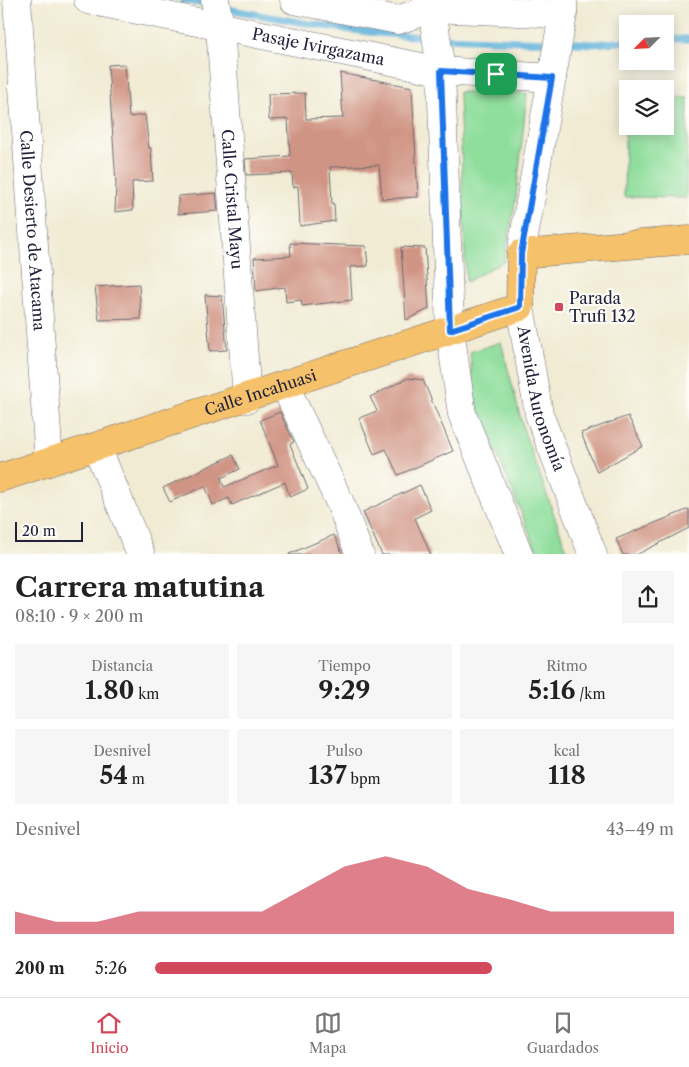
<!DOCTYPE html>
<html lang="es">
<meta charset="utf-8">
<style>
body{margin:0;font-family:"Libre Caslon Text",serif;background:#f6f6f6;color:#222;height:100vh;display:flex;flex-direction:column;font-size:19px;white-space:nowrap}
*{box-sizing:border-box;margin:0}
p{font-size:16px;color:#767676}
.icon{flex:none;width:28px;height:28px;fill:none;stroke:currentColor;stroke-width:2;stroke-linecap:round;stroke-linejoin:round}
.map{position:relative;height:554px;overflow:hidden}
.drawer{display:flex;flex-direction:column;background:#fff;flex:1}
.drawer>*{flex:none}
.needle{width:32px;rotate:246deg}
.fabs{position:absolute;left:619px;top:15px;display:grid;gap:10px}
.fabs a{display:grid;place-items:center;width:55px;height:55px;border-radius:0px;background:#fff;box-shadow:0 2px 12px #0003;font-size:25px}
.scale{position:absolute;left:15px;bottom:12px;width:68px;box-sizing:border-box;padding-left:5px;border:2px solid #22223b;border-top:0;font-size:14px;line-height:18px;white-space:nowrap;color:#22223b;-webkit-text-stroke:4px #fdfcf7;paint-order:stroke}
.pin{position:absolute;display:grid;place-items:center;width:42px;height:42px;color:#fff;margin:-21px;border-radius:10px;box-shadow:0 2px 8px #0006}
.round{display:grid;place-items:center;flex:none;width:52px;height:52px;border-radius:0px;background:#f6f6f6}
.summary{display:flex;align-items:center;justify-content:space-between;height:85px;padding:0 15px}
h1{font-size:28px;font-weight:700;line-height:38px}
.figures{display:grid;grid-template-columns:repeat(3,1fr);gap:8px;height:85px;padding:5px 15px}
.figures div{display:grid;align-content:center;border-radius:0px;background:#f6f6f6;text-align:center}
.figures b{font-size:25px;font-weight:700}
.figures small{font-size:14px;font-weight:400}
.figures p{font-size:14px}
.chart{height:140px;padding:10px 15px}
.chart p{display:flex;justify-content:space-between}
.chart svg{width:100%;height:90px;margin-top:5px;fill:#d1495b;opacity:.7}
ul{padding:0 15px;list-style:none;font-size:16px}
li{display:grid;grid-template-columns:80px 60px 1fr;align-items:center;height:38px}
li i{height:12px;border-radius:6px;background:#d1495b}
.tab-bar{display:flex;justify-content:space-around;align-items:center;height:70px;border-top:1px solid #e0e0e0;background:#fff;font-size:14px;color:#767676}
.tab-bar a{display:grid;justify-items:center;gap:2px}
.tab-bar .current{color:#d1495b}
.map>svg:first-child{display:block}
</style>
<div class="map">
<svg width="689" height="555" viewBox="0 0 689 555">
<rect width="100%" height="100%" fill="#fdfcf7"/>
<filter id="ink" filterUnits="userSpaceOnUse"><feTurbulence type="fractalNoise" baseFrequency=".02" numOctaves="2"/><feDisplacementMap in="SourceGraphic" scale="10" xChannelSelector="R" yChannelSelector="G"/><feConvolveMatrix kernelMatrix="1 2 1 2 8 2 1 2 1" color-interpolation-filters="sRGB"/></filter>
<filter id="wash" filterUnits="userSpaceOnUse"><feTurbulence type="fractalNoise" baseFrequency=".0096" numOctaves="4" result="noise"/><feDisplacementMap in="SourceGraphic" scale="20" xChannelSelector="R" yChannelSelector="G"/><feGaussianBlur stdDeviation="1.12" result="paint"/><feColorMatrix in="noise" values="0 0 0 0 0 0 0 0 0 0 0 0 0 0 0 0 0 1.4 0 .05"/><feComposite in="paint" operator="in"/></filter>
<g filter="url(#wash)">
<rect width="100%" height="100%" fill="#f1ebd3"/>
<g fill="#8fde9c" stroke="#58806c">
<polygon points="459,92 527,93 516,198 504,261 466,282"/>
<polygon points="626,96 627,96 628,126 665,126 665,97 688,98 686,198 624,197"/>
<polygon points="501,342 524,431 568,554 538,554 474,397 470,352"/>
</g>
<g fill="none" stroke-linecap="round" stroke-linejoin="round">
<g stroke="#5db1d9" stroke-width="7">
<polyline points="183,0 210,5"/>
<path d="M223,8c67,13 138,26 207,29"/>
<polyline points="441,38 552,42"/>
<polyline points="665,39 689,39"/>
<polyline points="563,42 592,44 628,41"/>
</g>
</g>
<g id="blocks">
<g fill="#d09484">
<polygon points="125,64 129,117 145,115 149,148 151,148 153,181 132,182 133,210 115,212 116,183 108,65"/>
<polygon points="340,73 412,87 418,197 382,199 379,165 330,167 332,204 334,204 335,221 300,226 298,186 293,187 292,173 246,175 245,159 290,156 288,119 269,120 268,94 305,93 306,119 343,118"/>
<polygon points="216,193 218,211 178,214 178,196"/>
<polygon points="290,243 366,246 368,266 350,267 352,300 302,306 301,300 286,302 285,287 256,291 254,258 291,256"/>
<polygon points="401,247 425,248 429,309 406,320"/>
<polygon points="139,284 141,319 99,320 95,287"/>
<polygon points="205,295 222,296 227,350 210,351"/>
<polygon points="408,378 423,380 453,451 398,475 386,449 374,454 359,418 377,411 370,397"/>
<polygon points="280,412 294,442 290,444 308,489 290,497 285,482 232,505 229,498 213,505 205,486 170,502 163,488 233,455 240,469 221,478 224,487 278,465 260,420"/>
<polygon points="628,416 643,446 597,472 581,433"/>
<polygon points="420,485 431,510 415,518 431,555 382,555 363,512"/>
<polygon points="689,509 689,528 636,555 623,555 616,539"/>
<polygon points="334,535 343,555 289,555 289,554"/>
</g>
</g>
</g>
<g filter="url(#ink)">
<use href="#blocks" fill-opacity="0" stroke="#6a6870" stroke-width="1"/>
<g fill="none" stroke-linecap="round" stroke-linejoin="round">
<defs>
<g id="minor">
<path id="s1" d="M17,0l32,462"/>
<path id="s2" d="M88,0l353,71 111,7"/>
<path id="s3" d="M215,0l5,27 27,372"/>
<polyline points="294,0 398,20 432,8 563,14"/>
<polyline points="431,0 441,71 450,330 462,414 519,555"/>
<polyline points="521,254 563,14 563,0"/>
<path id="s4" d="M520,307l19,107 54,141"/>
<polyline points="285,386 341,505 360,555"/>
<polyline points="97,447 141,555"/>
</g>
<g id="major">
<path id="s5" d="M0,478l520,-171 1,-53 168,-14"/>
</g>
</defs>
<use href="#minor" stroke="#6a6870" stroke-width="29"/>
<use href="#major" stroke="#6a6870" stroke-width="29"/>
<use href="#minor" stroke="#fff" stroke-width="28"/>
<use href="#major" stroke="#f5c16b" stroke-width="28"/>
</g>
</g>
<g fill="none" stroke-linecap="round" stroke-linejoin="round" filter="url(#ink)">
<defs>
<polygon id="route" points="441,71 552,78 521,254 520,307 450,330"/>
</defs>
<use href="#route" stroke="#fff" stroke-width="10"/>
<use href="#route" stroke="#1a73e8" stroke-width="6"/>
</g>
<rect fill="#d1495b" stroke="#fdfcf7" stroke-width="2" x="554" y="302" width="10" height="10" rx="2.5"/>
<g text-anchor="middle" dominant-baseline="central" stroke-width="4.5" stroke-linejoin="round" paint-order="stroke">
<g font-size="16" fill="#22223b" stroke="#fdfcf7">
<text stroke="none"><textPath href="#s2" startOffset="235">Pasaje Ivirgazama</textPath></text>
<text stroke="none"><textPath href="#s3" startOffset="200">Calle Cristal Mayu</textPath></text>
<text stroke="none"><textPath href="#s1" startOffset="231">Calle Desierto de Atacama</textPath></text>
<text stroke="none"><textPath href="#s5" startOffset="274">Calle Incahuasi</textPath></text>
<text stroke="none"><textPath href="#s4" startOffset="94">Avenida Autonomía</textPath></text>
</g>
<g font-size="16" fill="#22223b" stroke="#fdfcf7" text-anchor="start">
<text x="569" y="298">Parada<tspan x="569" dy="18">Trufi 132</tspan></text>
</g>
</g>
</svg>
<div class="fabs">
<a><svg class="needle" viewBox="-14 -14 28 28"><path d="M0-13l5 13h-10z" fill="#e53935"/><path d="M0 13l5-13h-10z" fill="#767676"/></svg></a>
<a><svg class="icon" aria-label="layers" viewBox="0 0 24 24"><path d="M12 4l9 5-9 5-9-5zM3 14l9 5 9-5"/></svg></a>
</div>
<div class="scale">20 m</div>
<div class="pin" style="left:496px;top:74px;background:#1e9e55"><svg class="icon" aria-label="arrive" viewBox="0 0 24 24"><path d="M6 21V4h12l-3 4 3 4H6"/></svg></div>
</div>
<section class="drawer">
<div class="summary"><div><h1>Carrera matutina</h1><p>08:10 · 9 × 200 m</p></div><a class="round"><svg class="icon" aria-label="share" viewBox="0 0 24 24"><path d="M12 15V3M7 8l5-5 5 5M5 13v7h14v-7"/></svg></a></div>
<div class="figures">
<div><p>Distancia</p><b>1.80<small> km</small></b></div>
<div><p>Tiempo</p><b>9:29</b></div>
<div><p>Ritmo</p><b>5:16<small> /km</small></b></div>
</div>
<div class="figures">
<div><p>Desnivel</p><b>54<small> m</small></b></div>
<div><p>Pulso</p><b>137<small> bpm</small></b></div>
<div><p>kcal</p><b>118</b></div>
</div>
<div class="chart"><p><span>Desnivel</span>43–49 m</p>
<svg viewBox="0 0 160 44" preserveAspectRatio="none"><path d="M0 44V33L10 38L20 38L30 33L40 33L50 33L60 33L70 22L80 11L90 6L100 11L110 22L120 27L130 33L140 33L150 33L160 33V44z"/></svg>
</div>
<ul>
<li><b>200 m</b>5:26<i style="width:65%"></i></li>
</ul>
</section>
<nav class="tab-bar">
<a class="current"><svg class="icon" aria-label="home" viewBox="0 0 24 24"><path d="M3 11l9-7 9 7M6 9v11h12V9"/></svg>Inicio</a>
<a><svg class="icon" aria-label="map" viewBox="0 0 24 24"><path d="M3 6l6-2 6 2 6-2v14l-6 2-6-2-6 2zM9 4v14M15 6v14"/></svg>Mapa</a>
<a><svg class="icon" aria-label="saved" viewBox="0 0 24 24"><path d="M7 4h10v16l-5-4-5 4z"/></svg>Guardados</a>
</nav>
